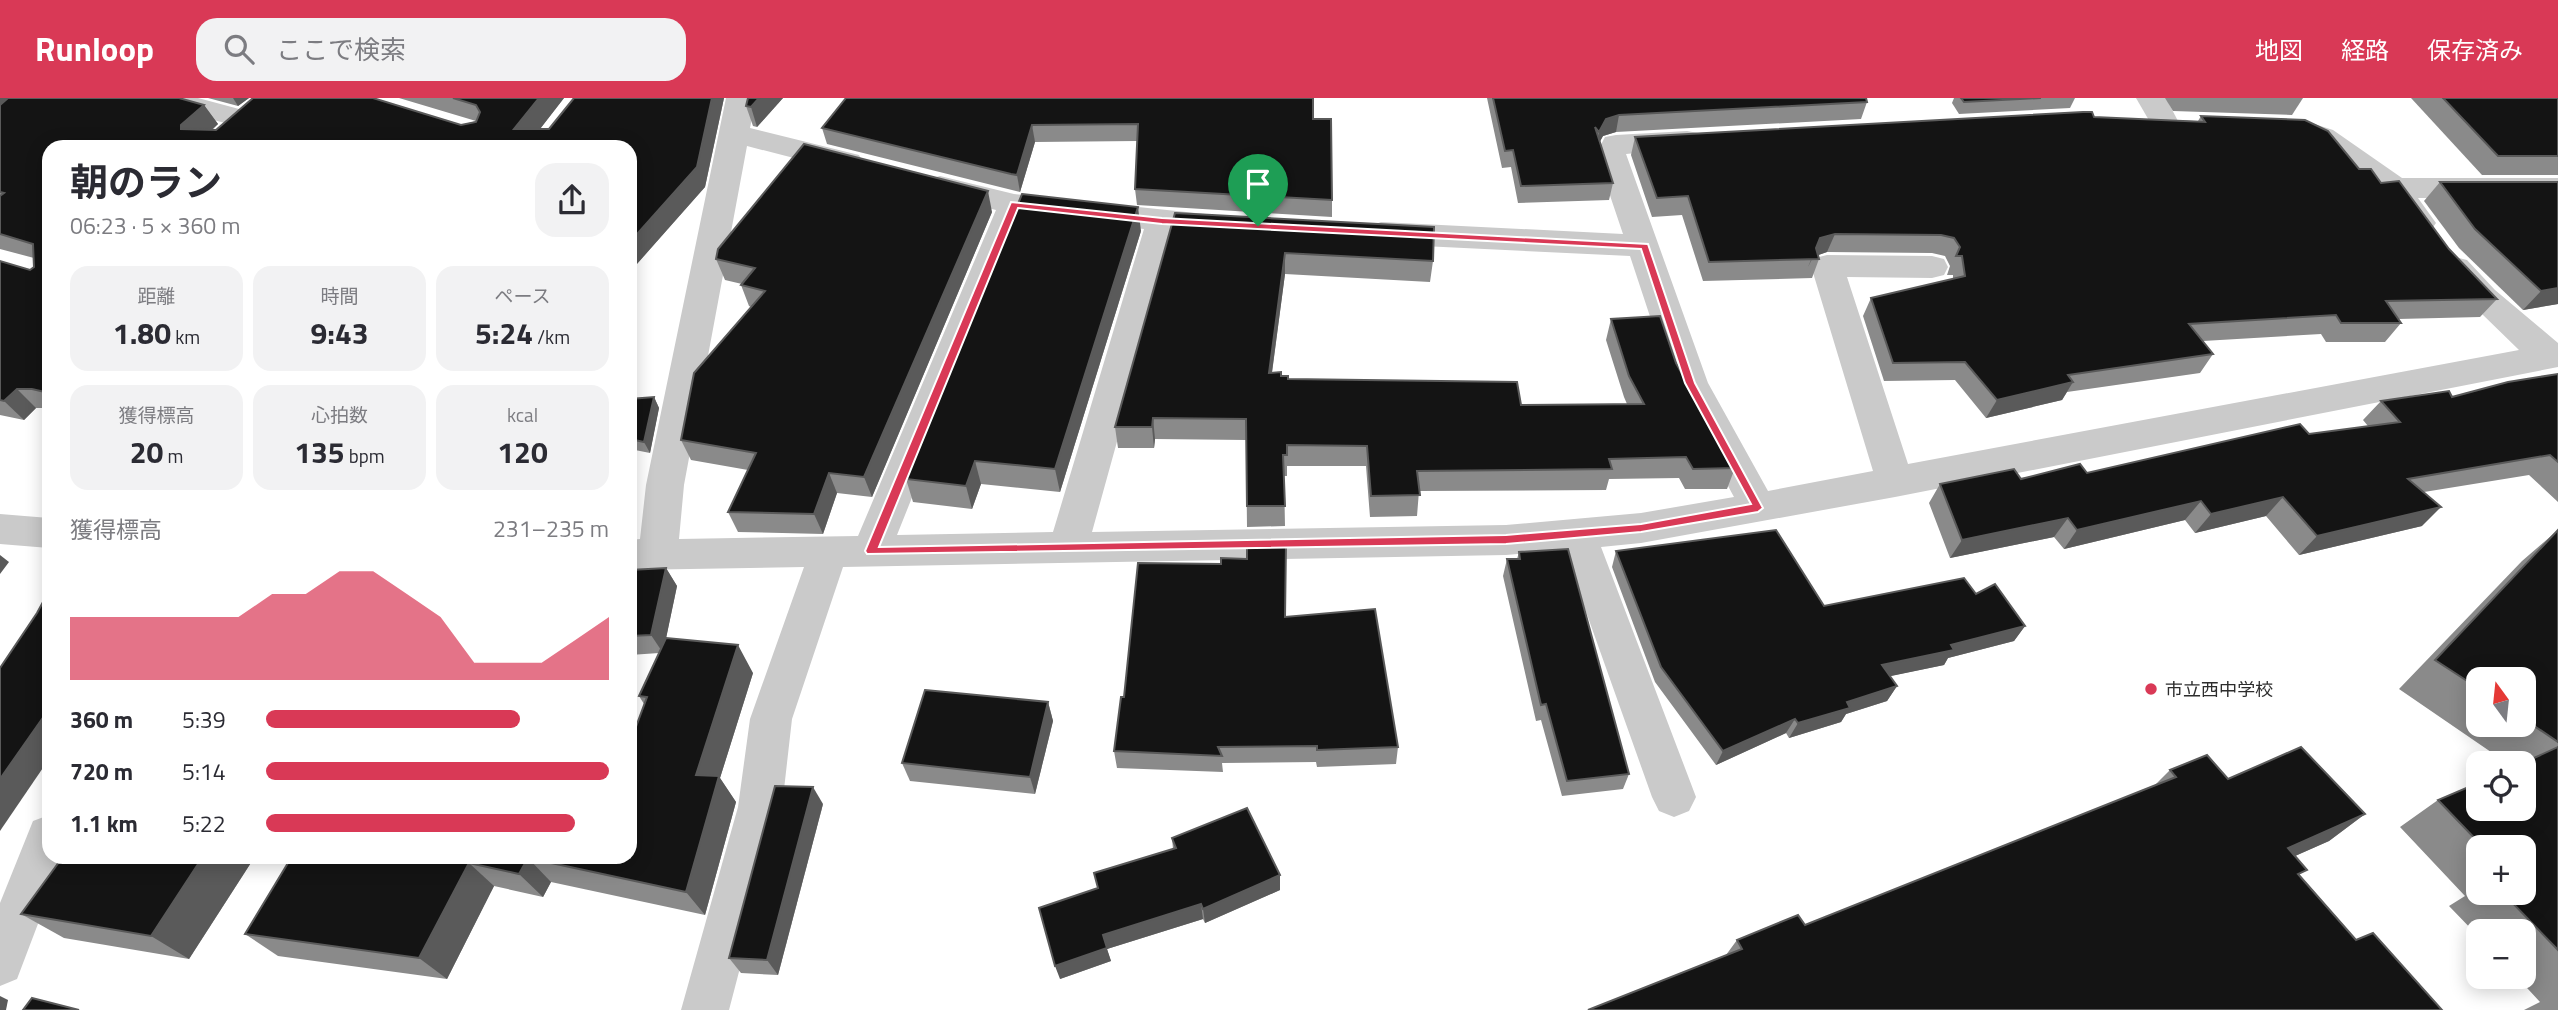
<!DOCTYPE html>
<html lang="ja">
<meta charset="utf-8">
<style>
body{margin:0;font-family:"Titillium Web","Noto Sans JP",sans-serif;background:#f2f2f3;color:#2b2b33;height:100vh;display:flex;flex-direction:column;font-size:26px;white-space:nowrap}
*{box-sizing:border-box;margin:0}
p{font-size:23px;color:#7c7c81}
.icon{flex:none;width:38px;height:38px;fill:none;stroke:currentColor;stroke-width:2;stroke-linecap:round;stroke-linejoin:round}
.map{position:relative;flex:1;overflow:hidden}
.panel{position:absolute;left:42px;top:42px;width:595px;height:724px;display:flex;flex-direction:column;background:#fff;border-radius:21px;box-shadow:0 4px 18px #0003}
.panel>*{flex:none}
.needle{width:46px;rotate:345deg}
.buttons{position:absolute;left:2466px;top:569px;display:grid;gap:14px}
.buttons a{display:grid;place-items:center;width:70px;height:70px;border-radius:14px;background:#fff;box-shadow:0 4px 18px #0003;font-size:35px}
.pin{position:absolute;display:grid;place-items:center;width:60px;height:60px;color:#fff;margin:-72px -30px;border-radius:50% 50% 50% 0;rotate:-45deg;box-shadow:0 0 7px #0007}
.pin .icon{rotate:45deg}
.round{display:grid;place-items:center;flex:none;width:74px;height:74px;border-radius:21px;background:#f2f2f3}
.summary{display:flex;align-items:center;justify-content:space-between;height:119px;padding:0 28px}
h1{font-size:38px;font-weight:700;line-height:52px}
.metrics{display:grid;grid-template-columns:repeat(3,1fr);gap:10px;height:119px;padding:7px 28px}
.metrics div{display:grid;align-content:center;border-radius:18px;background:#f2f2f3;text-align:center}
.metrics b{font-size:30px;font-weight:700}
.metrics small{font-size:19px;font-weight:400}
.metrics p{font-size:19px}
.chart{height:196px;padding:14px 28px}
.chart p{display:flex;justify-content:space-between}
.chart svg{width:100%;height:126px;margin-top:7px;fill:#d93956;opacity:.7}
ul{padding:0 28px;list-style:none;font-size:23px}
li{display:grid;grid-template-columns:112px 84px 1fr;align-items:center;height:52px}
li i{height:18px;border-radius:9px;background:#d93956}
header{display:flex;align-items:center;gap:42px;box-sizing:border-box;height:98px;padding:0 35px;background:#d93956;color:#fff}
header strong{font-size:33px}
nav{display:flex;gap:38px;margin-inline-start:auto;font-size:24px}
.search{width:490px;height:63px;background:#f2f2f3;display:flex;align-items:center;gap:18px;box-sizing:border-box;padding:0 24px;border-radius:21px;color:#7c7c81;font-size:26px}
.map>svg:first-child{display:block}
</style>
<header>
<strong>Runloop</strong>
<div class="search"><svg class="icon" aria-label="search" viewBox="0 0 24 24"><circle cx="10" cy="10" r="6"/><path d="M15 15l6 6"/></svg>ここで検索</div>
<nav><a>地図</a><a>経路</a><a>保存済み</a></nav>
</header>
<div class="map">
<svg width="2558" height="912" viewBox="0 0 2558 912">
<rect width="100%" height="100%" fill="#fff"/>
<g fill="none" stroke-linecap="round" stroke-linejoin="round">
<g fill="#cacaca" fill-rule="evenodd">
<polygon points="148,0 198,0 254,15 259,21 254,27 244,30 153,6"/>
<path d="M726,0h30l-6,30 109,27 4,7 -4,7 -11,3 -101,-26 -63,339 -5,54 179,-3 138,-326 -67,-17 -4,-7 4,-7 11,-3 74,18 220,23 5,7 -5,7 -11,3 -48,-2 -83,300 414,-7 135,-12 93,-16 -62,-114 -42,-127 -249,-12 -11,-4 -5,-7 5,-7 11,-4 242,12 -27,-80 9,-17 11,-2 71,-4 11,2 4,7 -4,7 -72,7 82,229 60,108 105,-20 -62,-205 4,-8 12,-3 105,1 12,3 4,8 -4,8 -12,3 -85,-1 61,187 611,-114 -76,-74 -4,-8 4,-8 12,-3 12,3 28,30 63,53v24l-663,130 -254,46 -40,4 95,250 -7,14 -15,6 -15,-6 -7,-14 -88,-247 -58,5 -663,12 -51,152 -10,88 -53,203h-48l57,-203 12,-88 54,-152 -174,3v-30l10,-1 6,-54zM1025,117l119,14 -91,303 -156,3z"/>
<polygon points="2136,0 2166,0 2179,25 2174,31 2164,34 2154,31"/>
<path d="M2302,22l31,10 69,48h156v20h-140l18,25 -5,7c-18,5 -24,-2 -34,-16 -20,-29 -53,-50 -83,-69 -10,-6 -20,-6 -27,-16l4,-7z"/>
<polygon points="0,416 49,420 49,450 0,446"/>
<polygon points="49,717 49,760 63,760 17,881 0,888 0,805 33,723"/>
</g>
</g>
<g fill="#8a8a8a" fill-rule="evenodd">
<polygon points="8,0 179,0 204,7 218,26 212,32 216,32 253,0 373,0 461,27 476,23 399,0 564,0 540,31 549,31 574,0 724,0 705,89 636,167 630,166 630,49 49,49 49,310 36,310 24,322 0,317 0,163 30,172 34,169 34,160 0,151 0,7"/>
<polygon points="208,0 249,0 238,8"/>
<polygon points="748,0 783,0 757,29 753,28 746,8"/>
<polygon points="1487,0 1866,0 1867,4 1861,21 1616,34 1603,38 1600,43 1613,85 1609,102 1518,105 1511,69 1502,70"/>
<polygon points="1954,0 2075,0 2070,10 1959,16 1952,5"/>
<polygon points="2165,0 2303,0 2292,17 2173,13"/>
<polygon points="2411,0 2558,0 2558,77 2482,77"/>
<polygon points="2201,18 2359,71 2381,85 2449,151 2497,201 2480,219 2398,221 2401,225 2385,244 2326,244 2321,236 2203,243 2213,256 2200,275 2067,294 2062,302 1986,320 1955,282 1884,283 1863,218 1871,200 1953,181 1953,177 1947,177 1950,168 1945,158 1932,155 1827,154 1818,157 1819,161 1812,180 1703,183 1682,117 1652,119 1631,57 1635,39 2094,19 2198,23"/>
<polygon points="1313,21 1332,102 1332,119 1137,107 1135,91 1137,43 1035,44 1020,94 827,46 822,30"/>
<polygon points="2440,84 2558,206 2523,212 2459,150 2424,103"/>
<polygon points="992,114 872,399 837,395 823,436 738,434 728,414 748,372 691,362 681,342 751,209 749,208 741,187 742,186 725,182 716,161"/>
<polygon points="1175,115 1433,163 1430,184 1285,176 1272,275 1288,281 1521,307 1627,306 1624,299 1606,242 1611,221 1676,265 1735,370 1727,391 1685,391 1679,380 1609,381 1606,392 1419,393 1417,418 1370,419 1366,368 1287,368 1287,378 1284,378 1285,428 1247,429 1246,342 1155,341 1154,350 1118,350 1115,329"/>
<polygon points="1141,133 1060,394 981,386 972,411 913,404 906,381"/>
<polygon points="2558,276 2558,404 2529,377 2424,394 2422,428 2299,457 2266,418 2195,435 2185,422 2064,451 2054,439 1950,460 1929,405 1940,386 2087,375 2309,336 2368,328 2363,322 2381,303 2452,299"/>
<polygon points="654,299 659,310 650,355 630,351 630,301"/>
<path d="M2558,432v480h-34l16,-8 -24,-26h8v-45h-46v5l-29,-30 16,-10 -65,-69 38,-27 86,-37h-17l-108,-74 123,-128zM2478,581h46v45h-46zM2478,749h46v45h-46z"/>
<polygon points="1616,453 1824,508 1976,496 2025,528 2014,543 1948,560 1944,567 1890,578 1897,588 1887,603 1846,616 1841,624 1789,640 1786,635 1716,667 1655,584 1612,469"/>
<polygon points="1519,454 1629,676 1623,691 1562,698 1541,622 1536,623 1503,478 1507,461 1517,461"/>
<polygon points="666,470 677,488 666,540 753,575 720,680 736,704 705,817 551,784 543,799 494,788 447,881 278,858 245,836 291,760 630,760 644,606 639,598 659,555 630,557 630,472"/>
<polygon points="1285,519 1398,649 1396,666 1317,669 1316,664 1222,665 1223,674 1117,670 1114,653 1124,599"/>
<polygon points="1048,604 1053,623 1035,696 910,683 902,665"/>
<polygon points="2170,672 2228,681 2365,716 2329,743 2295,758 2299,777 2356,842 1726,857 1737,842 1805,827 2153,689"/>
<polygon points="823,706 778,877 741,875 729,860"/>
<polygon points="1172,740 1280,792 1205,825 1203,821 1107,851 1111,863 1060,881 1097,790 1173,751"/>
<polygon points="62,760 254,760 189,861 64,840 21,816"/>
</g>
<g fill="#5a5a5a">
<polygon points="0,0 8,0 0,7"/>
<polygon points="233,0 249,0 238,8"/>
<polygon points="539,0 564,0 526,49 514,31"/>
<polygon points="712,0 724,0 705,89 636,167 630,155 630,144"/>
<polygon points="759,0 783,0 757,29 751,9"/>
<polygon points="204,7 218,26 195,47 181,31 181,27"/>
<polygon points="1619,17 1616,34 1603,38 1596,51 1599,34 1606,21"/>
<polygon points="1032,27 1035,44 1020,94 1017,77"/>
<polygon points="988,93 992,114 872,399 864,379"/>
<polygon points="1138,109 1141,133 1060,394 1055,371"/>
<polygon points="1835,136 1827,154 1813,159 1808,169 1820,140"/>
<polygon points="1285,155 1285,176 1269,296 1269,275"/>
<polygon points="2558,190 2558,206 2523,212 2541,193"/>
<polygon points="2073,284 2062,302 1986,320 1997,302"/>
<polygon points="17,291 36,310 24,322 4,303"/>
<polygon points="654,299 659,310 650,355 644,344"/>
<polygon points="1153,320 1155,341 1154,350 1152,329"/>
<polygon points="975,363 981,386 972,411 966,388"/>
<polygon points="829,375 837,395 823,436 814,416"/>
<polygon points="2283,399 2266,418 2195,435 2211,416"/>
<polygon points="2201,403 2185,422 2064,451 2077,432"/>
<polygon points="2441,409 2422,428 2299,457 2317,438"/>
<polygon points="2068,420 2054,439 1950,460 1962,442"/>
<polygon points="0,457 9,464 0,476"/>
<polygon points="666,470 677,488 663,555 651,537"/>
<polygon points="2025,528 2014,543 1948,560 1944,567 1872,582 1882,567 1951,547"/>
<polygon points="738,547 753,575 720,680 736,704 705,817 686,794 696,677"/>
<polygon points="1897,588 1887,603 1846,616 1841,624 1789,640 1798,625 1847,604"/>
<polygon points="1048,604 1053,623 1035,696 1030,679"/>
<polygon points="49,611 49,661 0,733 0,681"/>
<polygon points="1795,621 1786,635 1716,667 1723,653"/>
<polygon points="813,689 823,706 778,877 767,862"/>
<polygon points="2365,716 2329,743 2254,776 2288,750"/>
<polygon points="202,760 254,760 189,861 151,838"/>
<polygon points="528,760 551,784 543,799 519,776"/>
<polygon points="469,765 494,788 447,881 419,860"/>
<polygon points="1280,777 1280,792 1205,825 1203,811"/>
<polygon points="1201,806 1203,821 1107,851 1111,863 1060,881 1055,868 1103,837"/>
<polygon points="0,898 8,902 6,912 0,912"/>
</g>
<g fill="#141414" stroke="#5a5a5a" stroke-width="2">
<polygon points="8,0 179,0 204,7 181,27 181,31 216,32 253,0 373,0 461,27 476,24 480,14 476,7 453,0 539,0 514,31 549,31 574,0 712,0 697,69 630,144 630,49 49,49 49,295 32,291 17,291 4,303 0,302 0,163 30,172 34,169 33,146 0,136 0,98 4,95 0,94 0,7"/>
<polygon points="748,0 759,0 751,9 746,8"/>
<polygon points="846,0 1313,0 1313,21 1331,21 1332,102 1135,91 1138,26 1032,27 1017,77 1011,76 822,30"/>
<polygon points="1493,0 1866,0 1867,4 1619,17 1606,21 1599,34 1595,29 1613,85 1521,88 1513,52 1505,53"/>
<polygon points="1961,0 2041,0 1964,4"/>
<polygon points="2443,0 2558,0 2558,58 2498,58"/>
<polygon points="2083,14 2092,14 2094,19 2205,24 2201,18 2305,22 2328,33 2359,71 2371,71 2381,85 2399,83 2449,151 2497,201 2386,203 2401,225 2341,225 2336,217 2189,226 2213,256 2068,277 2073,284 1997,302 1965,264 1893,265 1871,200 1965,178 1962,158 1956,158 1960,149 1954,140 1941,137 1835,136 1820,140 1816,150 1819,161 1709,164 1688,98 1657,100 1635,39"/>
<polygon points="804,46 988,93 864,379 829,375 814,416 728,414 756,355 681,342 694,275 765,193 741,187 755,170 716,161 718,151"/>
<polygon points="2440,84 2558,84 2558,190 2541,193 2475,131"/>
<polygon points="1022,96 1138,109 1055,371 975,363 966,388 906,381"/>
<polygon points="1175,115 1434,129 1433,163 1285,155 1269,275 1281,274 1281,278 1288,278 1288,281 1517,284 1521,307 1644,306 1629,278 1611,221 1660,218 1676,265 1735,370 1693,371 1686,359 1609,361 1612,371 1417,373 1420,397 1371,398 1367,348 1287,347 1287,357 1283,357 1285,408 1247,408 1246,321 1153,320 1152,329 1115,329"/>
<polygon points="2558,276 2558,364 2550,357 2408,381 2441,409 2317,438 2283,399 2211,416 2201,403 2077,432 2068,420 1962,442 1940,386 2014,371 2021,381 2080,366 2087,375 2300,326 2309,336 2400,324 2381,303 2449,293 2452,299 2508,284"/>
<polygon points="654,299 644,344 630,341 630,301"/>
<polygon points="1776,432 1824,508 1964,480 1976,496 1995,486 2025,528 1951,547 1954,552 1882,567 1897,588 1847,604 1850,610 1798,625 1795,621 1723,653 1661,569 1616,453"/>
<polygon points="2558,432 2558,644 2524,621 2524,581 2478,581 2478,590 2435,562"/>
<polygon points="1286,445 1285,519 1375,511 1398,649 1317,652 1317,648 1218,649 1222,658 1114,653 1121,599 1124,599 1138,465 1221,466 1221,460 1247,461 1247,446"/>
<polygon points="1568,451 1629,676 1567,683 1546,606 1541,607 1507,461 1520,461 1519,454"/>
<polygon points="666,470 651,537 630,538 630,472"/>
<polygon points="49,493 49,611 0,681 0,570 37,515"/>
<polygon points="666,540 738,547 696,677 719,678 686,794 528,760 519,776 469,765 419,860 245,836 291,760 630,760 630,645 647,599 639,598"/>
<polygon points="925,592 1048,604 1030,679 902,665"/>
<polygon points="2301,649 2365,716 2288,750 2307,772 2298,776 2356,842 2373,835 2442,912 1588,912 1742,851 1737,842 1798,817 1805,827 2176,679 2170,672 2207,657 2228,681"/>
<polygon points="2558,649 2558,852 2502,794 2524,794 2524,749 2483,749 2438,702 2478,685 2478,710 2524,710 2524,665 2523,665"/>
<polygon points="775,688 813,689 767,862 729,860"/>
<polygon points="1247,710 1280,777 1203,811 1201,806 1103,837 1107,850 1055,868 1039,810 1098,790 1094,775 1176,750 1172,740"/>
<polygon points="62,760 202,760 151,838 21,816"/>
<polygon points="32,900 79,912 23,912"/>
</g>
<path fill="#d93956" stroke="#fff" stroke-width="2" fill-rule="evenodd" d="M1011,104l151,16 486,26 47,139 68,125 -5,4 -117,20 -135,12 -639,10 -2,-3zM1018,110l144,16 479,25 44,134 66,121 -110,20 -135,11 -627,12z"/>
<circle fill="#d93956" stroke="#fff" stroke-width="2.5" cx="2151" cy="591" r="7"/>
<g text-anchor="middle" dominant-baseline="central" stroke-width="7" stroke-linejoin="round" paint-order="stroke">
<g font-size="18" fill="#2d2d2d" stroke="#fff" text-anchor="start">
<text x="2165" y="591">市立西中学校</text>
</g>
</g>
</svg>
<div class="buttons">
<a><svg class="needle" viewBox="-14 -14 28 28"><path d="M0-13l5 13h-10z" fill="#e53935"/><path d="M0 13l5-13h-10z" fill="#7c7c81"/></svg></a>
<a><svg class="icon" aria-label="locate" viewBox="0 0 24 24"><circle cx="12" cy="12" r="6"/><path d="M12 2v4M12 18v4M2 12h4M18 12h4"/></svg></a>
<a>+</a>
<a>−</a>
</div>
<div class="pin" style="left:1258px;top:128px;background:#1e9e55"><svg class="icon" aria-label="arrive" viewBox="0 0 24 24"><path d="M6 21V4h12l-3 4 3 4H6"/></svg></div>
<section class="panel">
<div class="summary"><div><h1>朝のラン</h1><p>06:23 · 5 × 360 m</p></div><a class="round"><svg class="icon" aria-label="share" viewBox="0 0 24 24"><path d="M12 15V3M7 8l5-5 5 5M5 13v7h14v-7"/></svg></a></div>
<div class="metrics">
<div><p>距離</p><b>1.80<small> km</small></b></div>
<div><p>時間</p><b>9:43</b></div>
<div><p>ペース</p><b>5:24<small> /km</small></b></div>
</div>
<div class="metrics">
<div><p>獲得標高</p><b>20<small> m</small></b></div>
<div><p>心拍数</p><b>135<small> bpm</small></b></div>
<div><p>kcal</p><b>120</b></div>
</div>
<div class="chart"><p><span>獲得標高</span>231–235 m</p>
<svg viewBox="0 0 160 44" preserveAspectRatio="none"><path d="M0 44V22L10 22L20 22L30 22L40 22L50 22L60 14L70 14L80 6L90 6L100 14L110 22L120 38L130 38L140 38L150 30L160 22V44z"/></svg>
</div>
<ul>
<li><b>360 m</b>5:39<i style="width:74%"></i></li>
<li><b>720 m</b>5:14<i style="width:100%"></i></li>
<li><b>1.1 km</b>5:22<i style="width:90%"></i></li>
</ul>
</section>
</div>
